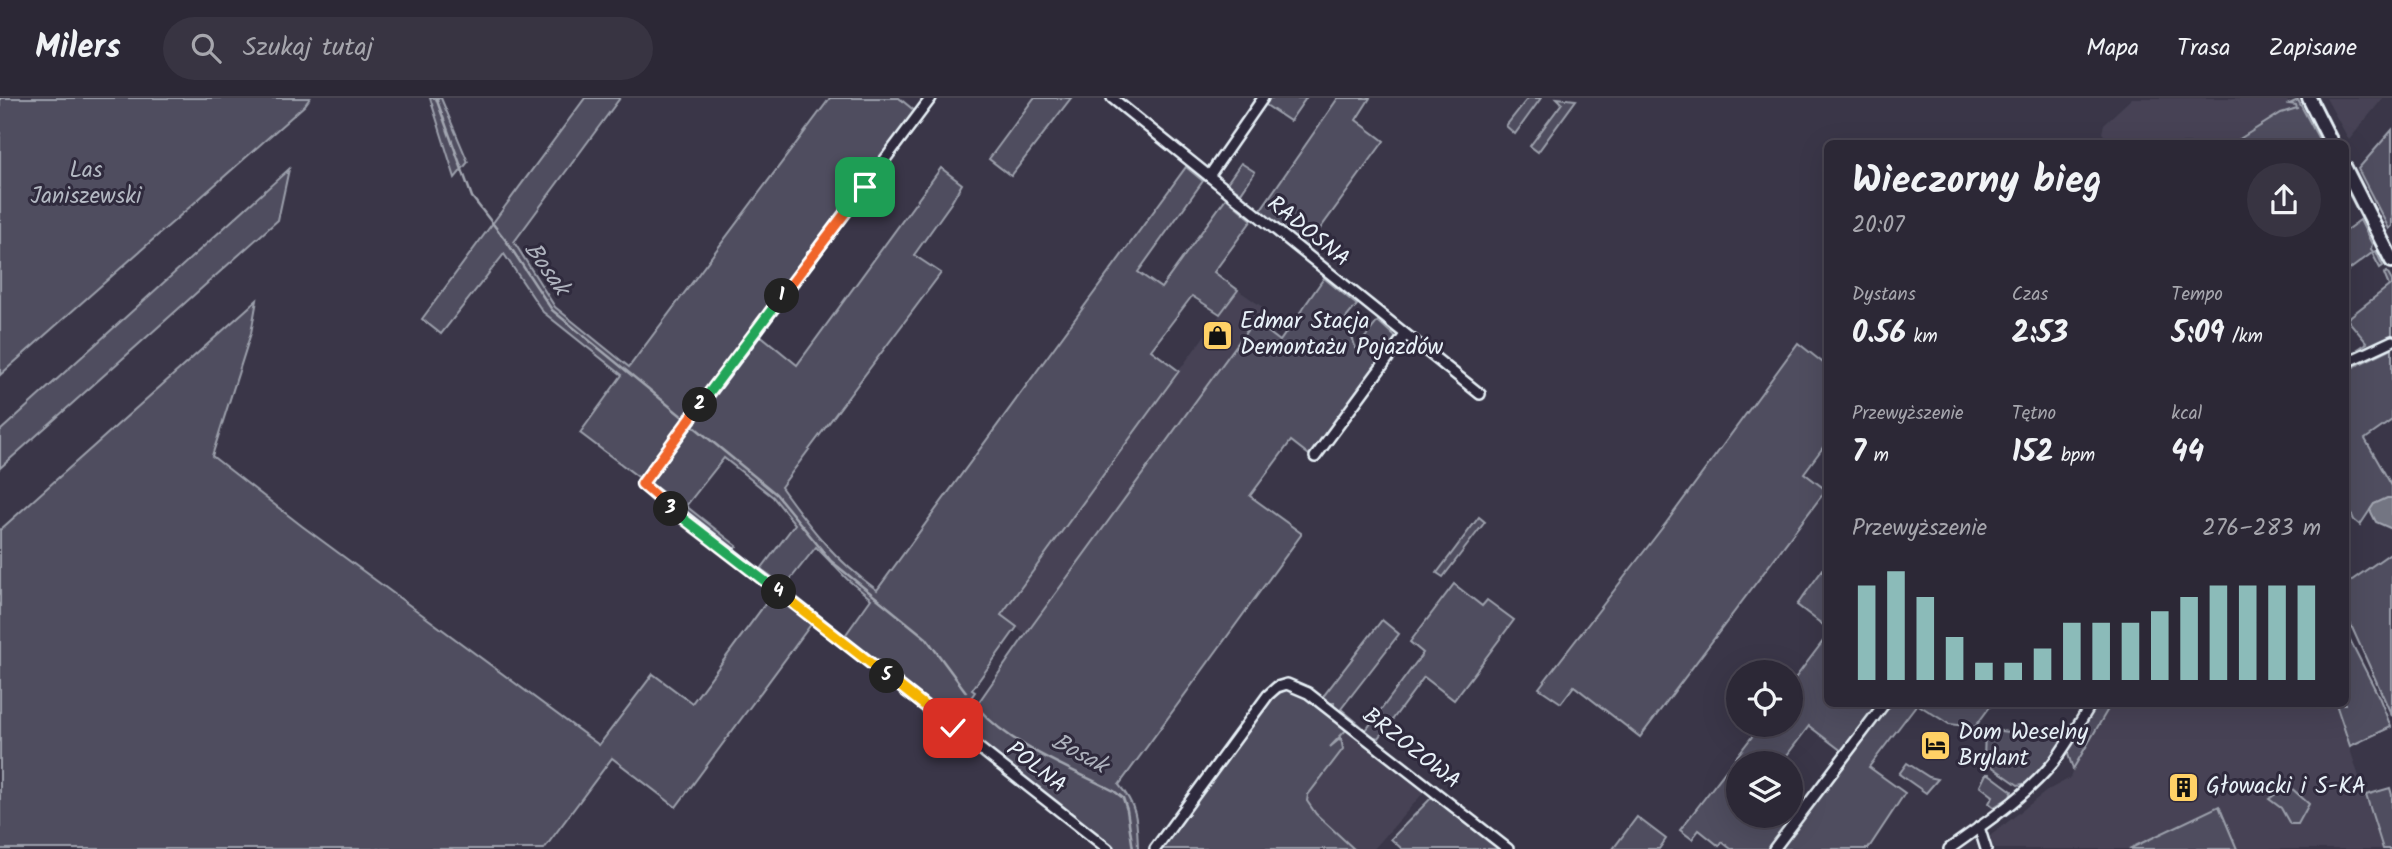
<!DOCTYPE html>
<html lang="pl">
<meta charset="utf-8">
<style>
body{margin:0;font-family:Kalam,sans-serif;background:#383442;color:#f1f3f6;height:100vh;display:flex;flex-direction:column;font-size:26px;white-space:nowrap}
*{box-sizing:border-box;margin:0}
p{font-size:23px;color:#a6a6ad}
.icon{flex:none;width:38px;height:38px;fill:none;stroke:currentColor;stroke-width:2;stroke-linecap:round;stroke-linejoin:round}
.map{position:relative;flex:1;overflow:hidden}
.drawer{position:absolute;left:1824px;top:42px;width:525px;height:567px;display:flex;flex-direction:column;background:#2c2836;border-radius:10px;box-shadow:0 7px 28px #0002,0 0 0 2px #484451}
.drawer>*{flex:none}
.fabs{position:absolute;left:1726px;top:562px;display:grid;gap:14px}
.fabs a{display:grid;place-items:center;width:77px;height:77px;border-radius:50%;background:#2c2836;box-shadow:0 7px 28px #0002,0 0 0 2px #484451;font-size:35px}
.pin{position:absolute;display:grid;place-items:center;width:60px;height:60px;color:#fff;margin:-30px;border-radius:14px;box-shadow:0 4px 10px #0006}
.km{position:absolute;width:35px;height:35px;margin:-18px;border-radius:50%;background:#222;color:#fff;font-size:19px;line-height:35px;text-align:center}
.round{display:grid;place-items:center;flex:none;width:74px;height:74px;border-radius:37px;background:#383442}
.headline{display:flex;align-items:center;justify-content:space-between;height:119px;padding:0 28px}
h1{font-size:38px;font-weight:600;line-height:52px}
.figures{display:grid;grid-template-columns:repeat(3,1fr);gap:10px;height:119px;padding:7px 28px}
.figures div{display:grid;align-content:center}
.figures b{font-size:30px;font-weight:600}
.figures small{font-size:19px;font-weight:400}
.figures p{font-size:19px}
.chart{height:196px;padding:14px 28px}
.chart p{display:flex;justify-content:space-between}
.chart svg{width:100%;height:126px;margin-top:7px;stroke:#8bbbb9;stroke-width:6}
header{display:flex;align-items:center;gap:42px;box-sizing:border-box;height:98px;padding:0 35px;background:#2c2836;border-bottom:2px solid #484451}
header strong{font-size:33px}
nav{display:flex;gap:38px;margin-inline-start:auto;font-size:24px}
.search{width:490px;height:63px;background:#383442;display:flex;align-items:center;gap:18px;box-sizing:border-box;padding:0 24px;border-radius:38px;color:#a6a6ad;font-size:26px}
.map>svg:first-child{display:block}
</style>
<header>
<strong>Milers</strong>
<div class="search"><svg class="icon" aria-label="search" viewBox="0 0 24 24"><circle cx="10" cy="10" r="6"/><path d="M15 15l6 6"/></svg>Szukaj tutaj</div>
<nav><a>Mapa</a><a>Trasa</a><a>Zapisane</a></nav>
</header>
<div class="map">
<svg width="2392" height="751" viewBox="0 0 2392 751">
<rect width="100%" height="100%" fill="#3a3648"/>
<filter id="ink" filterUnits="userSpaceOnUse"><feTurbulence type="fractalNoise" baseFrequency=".0143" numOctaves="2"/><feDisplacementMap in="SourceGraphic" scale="14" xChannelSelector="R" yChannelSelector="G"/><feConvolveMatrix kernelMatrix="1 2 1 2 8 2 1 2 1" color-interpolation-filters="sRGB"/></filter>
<g filter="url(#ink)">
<g fill="#464354">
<polygon points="2132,0 2286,0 2289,6 2296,7 2298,10 2281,15 2238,42 2240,45 2111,45 2102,35 2104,26"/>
<polygon points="2326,0 2383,0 2349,42"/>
<polygon points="1238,192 1264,210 1026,536 1000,517"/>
<polygon points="2111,606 2335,606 2383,751 2237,751 2219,708 2129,751 1994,751 1990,738 2048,692 2070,680 2075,666"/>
<polygon points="1346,632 1424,694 1374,751 1354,751 1293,695"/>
</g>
<g fill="#504e5f" stroke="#9ca0ac" stroke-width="2" fill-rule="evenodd">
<polygon points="0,0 310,0 305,7 0,277"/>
<polygon points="430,0 441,0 468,64 455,80"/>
<polygon points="585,0 620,0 514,144 555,209 629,269 830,0 899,0 916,14 641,381 580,335 622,277 543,214 504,156 441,236 422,221"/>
<polygon points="1034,0 1071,0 1011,78 989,61"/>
<polygon points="1266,0 1306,0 1290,23 1263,5"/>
<polygon points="1338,0 1370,0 1356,22 1384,43 1306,150 1259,114"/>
<polygon points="1528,0 1541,0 1515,36 1506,28"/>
<polygon points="1557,0 1576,2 1538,54 1530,48 1562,5"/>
<polygon points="2298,2 2321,45 2240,45 2238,42 2281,15 2297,10 2296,7 2289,6"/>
<polygon points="2392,32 2392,128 2389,131 2358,71"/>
<polygon points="1241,65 1255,74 1241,95 1227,85"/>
<path d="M1186,69l17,14 -65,91 23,16 65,-90 26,22 -38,52 24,18 -18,24 -28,-18 -41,54 28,21 -178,244 16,12 -45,63 3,2c-12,18 -20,29 -42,16l-89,-71 27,-38 -24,-20 -31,-32 -31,39 -24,-17 34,-45 -22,-27 -49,-39 -38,48 51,40 -4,4 -82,-64 1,-9 107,-143 38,31 144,-197 21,16 -11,19 -37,52 27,18 -160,214c30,42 54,73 96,103z"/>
<polygon points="289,71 278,122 0,370 0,333"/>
<polygon points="2360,122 2372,146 2371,151 2373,154 2376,153 2383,168 2380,170 2372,155 2345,175 2345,133"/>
<polygon points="2387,174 2392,183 2392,239 2361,253 2358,251 2367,245 2347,221 2389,188 2384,176"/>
<path d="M1324,180l33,27 -11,13 10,31 22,-28 24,22 -85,118 -26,-20 -41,55 51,37v2l-182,250c19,22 18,36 19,64h-27l-144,-116 -3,-6 3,-8 59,-85 228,-313 26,20z"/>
<polygon points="257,202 251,235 212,358 302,428 599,647 653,576 692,605 774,494 812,525 676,709 612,660 544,751 0,751 0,432"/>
<polygon points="1798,245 1827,268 1827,344 1804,375 1826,392 1640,639 1574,588 1561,605 1539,590 1666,425"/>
<polygon points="2392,250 2392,322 2365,341 2392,388 2392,400 2374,406 2360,427 2354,422 2345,402 2345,273"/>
<polygon points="1479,419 1485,424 1443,479 1437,475"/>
<polygon points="2392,454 2392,618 2345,514 2345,487"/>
<polygon points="1826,467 1827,468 1827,530 1797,507"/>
<polygon points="1454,486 1482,508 1487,502 1514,522 1454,602 1424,579 1379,640 1369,638 1334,611 1334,605 1327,605 1322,600 1382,522 1399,536 1341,611 1366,632 1423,555 1410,544"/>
<polygon points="2345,532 2379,599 2391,629 2350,648 2336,606 2345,606"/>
<path d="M1827,538v68h165l-17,23 -26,-3 -32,-20 -48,63 36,26 -37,56h-137l-9,-7 -3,4 -20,-16 -7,9 -12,-9 81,-105 29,-1v-39zM1809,628l34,26 -43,56 -10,-7v15h-52v-53h43z"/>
<path d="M1287,591c23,2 43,25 61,39l-18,19 11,-9 2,11 -35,46 -1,6 9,13 38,35h-196l112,-150z"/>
<polygon points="2095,606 2111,606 2073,671 2067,653"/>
<polygon points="1985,631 2056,640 2062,633 2068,637 2029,687 2027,685 2018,687 1984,663"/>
<polygon points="1907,665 1929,679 1938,681 1926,695 1899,676"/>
<polygon points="1986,676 1989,676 2012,693 2010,699 1994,709 1989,705 1993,698 1980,688"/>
<polygon points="2288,687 2309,706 2298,726 2290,726 2281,710 2269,701"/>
<polygon points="2390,690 2392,697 2392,751 2383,751 2366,697"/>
<polygon points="1434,697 1501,751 1402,751 1391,741"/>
<polygon points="2219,708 2237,751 2129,751"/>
<polygon points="1637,719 1666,741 1659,751 1613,751"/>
</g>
<polygon fill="#737482" stroke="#a2a6b1" stroke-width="2" points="2387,400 2392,400 2392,431 2376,424 2370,412 2374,406"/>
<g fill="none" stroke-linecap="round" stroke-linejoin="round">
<g stroke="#a2a6b1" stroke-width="2.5">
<polyline points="436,0 472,99 507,144 552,212 684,320"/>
<polyline points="692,327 776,396 831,463 926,540 966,594"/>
<path d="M979,611c32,37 91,59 135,82l9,7 4,12 6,39"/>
</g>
<defs>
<g id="street">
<polyline points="931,0 642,386 1108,751"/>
<polyline points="1112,0 1480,296"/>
<polyline points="1209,78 1263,0"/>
<polyline points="2345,265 2392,243"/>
<polyline points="1315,359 1405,237"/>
<polyline points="1979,729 1986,751"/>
<polyline points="1155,751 1268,597 1277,589 1287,586 1308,595 1508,751"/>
<polyline points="1774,751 1884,606"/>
<path d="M1949,751c36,-26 75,-51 104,-86 14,-19 26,-39 38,-59"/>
</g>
<g id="secondary">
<polyline points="2309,0 2332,46"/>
<polyline points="2345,70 2392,163"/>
</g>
</defs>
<use href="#street" stroke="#e8f1f8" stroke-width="14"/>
<use href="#secondary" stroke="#e8f1f8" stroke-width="18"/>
<use href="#street" stroke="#2f2a3d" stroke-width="9"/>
<use href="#secondary" stroke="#2f2a3d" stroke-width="12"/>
</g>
</g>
<g fill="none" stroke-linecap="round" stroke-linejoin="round" filter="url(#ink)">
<defs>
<polyline id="split-1" points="782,198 865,89"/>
<polyline id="split-2" points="700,307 782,198"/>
<polyline id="split-3" points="671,411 642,386 700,307"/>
<polyline id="split-4" points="671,411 779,494"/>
<polyline id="split-5" points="779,494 887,578"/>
<polyline id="split-6" points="887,578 953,630"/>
</defs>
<use href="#split-1" stroke="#fff" stroke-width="14"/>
<use href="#split-2" stroke="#fff" stroke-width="14"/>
<use href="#split-3" stroke="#fff" stroke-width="14"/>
<use href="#split-4" stroke="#fff" stroke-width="14"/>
<use href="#split-5" stroke="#fff" stroke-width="14"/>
<use href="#split-6" stroke="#fff" stroke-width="14"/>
<use href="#split-1" stroke="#f0652b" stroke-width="9"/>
<use href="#split-2" stroke="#22a559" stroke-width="9"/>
<use href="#split-3" stroke="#f0652b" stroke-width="9"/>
<use href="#split-4" stroke="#22a559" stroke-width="9"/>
<use href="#split-5" stroke="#f5b400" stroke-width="9"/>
<use href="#split-6" stroke="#f5b400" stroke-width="9"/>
</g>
<defs>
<symbol id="shop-square" viewBox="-11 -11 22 22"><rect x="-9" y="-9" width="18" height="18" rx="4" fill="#ffd166" stroke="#2f2a3d"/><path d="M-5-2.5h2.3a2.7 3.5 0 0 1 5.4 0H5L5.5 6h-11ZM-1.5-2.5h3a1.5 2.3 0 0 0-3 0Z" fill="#111"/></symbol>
<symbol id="hotel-square" viewBox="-11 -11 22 22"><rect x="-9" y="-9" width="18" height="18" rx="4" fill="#ffd166" stroke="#2f2a3d"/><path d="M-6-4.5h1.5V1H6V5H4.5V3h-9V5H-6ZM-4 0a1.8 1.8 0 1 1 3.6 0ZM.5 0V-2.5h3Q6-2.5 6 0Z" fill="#111"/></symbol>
<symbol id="building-square" viewBox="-11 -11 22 22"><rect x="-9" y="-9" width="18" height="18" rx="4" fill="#ffd166" stroke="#2f2a3d"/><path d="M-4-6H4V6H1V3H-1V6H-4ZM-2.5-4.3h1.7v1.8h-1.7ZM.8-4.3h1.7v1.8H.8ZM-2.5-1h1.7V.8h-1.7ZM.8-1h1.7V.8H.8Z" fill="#111"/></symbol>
</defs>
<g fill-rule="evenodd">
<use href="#shop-square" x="1200" y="220" width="35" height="35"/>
<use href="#hotel-square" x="1918" y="630" width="35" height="35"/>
<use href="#building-square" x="2166" y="672" width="35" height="35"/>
</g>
<g text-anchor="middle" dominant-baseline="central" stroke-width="6" stroke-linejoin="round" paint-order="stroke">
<g font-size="23" fill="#b3b8c2" stroke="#2f2a3d">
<text x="86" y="73">Las<tspan x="86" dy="26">Janiszewski</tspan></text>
</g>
<g font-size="23" fill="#e8f1f8" stroke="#2f2a3d">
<text transform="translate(1308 134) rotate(39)">RADOSNA</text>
<text transform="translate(1411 651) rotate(38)">BRZOZOWA</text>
<text transform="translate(1036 670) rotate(38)">POLNA</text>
</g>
<g font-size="23" fill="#e8f1f8" stroke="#2f2a3d" text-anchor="start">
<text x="1240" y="224">Edmar Stacja<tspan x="1240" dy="26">Demontażu Pojazdów</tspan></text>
<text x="1958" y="635">Dom Weselny<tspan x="1958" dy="26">Brylant</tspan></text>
<text x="2206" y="689">Głowacki i S-KA</text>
</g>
<g font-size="24" font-style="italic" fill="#aeb2bd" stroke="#2f2a3d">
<text transform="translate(546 171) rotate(54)">Bosak</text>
<text transform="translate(1079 656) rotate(28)">Bosak</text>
</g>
</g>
</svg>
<div class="fabs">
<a><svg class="icon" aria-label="locate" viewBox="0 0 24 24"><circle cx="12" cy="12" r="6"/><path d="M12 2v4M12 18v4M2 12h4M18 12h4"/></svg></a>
<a><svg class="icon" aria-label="layers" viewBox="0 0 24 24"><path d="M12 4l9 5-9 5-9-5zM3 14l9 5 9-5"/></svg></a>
</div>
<div class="pin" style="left:865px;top:89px;background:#1e9e55"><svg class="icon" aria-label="arrive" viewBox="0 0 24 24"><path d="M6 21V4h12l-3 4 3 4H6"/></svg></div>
<div class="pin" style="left:953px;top:630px;background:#d93025"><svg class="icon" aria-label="check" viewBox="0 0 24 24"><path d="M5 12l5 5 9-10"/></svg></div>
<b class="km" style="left:782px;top:198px">1</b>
<b class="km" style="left:700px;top:307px">2</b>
<b class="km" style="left:671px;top:411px">3</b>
<b class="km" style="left:779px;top:494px">4</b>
<b class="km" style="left:887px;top:578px">5</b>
<section class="drawer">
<div class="headline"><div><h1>Wieczorny bieg</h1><p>20:07</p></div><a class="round"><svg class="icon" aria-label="share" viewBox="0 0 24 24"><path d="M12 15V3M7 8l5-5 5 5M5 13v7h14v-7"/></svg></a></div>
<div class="figures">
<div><p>Dystans</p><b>0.56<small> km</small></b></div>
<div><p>Czas</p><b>2:53</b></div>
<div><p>Tempo</p><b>5:09<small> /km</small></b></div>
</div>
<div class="figures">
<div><p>Przewyższenie</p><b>7<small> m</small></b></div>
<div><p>Tętno</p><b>152<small> bpm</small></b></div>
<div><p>kcal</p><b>44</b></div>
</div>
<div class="chart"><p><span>Przewyższenie</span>276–283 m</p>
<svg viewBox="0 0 160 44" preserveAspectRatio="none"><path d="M5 44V11M15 44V6M25 44V15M35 44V29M45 44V38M55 44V38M65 44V33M75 44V24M85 44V24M95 44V24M105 44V20M115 44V15M125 44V11M135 44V11M145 44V11M155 44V11"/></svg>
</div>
</section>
</div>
